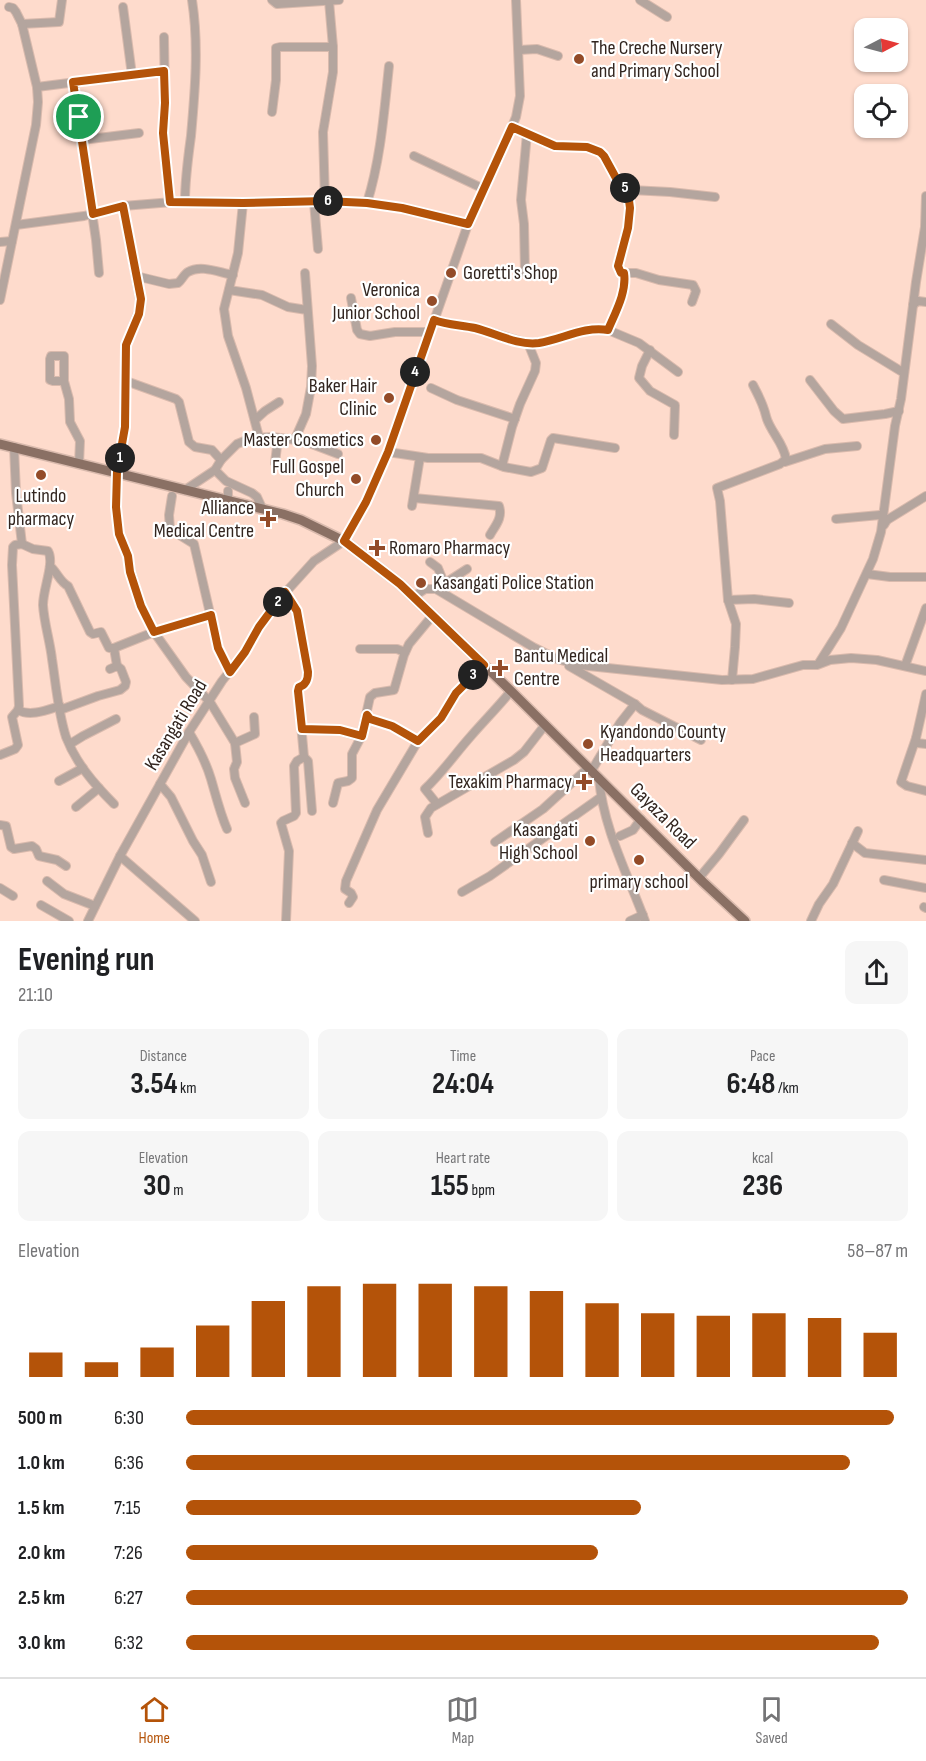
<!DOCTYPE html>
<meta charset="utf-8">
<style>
body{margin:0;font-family:"Sofia Sans Condensed",sans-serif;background:#f6f6f6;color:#202124;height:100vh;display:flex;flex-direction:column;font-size:22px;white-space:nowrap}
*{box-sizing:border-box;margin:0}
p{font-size:20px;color:#757577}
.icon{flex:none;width:33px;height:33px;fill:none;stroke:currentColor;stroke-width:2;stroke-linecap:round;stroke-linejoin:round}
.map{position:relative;height:921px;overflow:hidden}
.side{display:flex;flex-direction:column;background:#fff;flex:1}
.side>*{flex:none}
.needle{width:39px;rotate:84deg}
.fabs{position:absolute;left:854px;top:18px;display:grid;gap:12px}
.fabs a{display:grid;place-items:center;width:54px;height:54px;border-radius:12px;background:#fff;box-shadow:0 2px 4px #0004;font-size:30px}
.pin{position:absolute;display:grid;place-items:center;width:51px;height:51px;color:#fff;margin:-26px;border:3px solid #fff;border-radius:50%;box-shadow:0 2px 6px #0007}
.km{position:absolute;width:30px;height:30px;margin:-15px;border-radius:50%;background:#222;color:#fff;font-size:16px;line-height:30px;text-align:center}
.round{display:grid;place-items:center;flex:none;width:63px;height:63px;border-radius:12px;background:#f6f6f6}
.headline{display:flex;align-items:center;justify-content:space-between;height:102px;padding:0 18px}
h1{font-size:33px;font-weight:700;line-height:45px}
.stats{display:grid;grid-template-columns:repeat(3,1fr);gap:9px;height:102px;padding:6px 18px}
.stats div{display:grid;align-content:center;border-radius:12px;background:#f6f6f6;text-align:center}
.stats b{font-size:30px;font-weight:700}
.stats small{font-size:16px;font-weight:400}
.stats p{font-size:16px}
.chart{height:168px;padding:12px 18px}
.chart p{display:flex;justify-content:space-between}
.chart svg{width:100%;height:108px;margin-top:6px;stroke:#b45309;stroke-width:6}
ul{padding:0 18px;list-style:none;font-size:20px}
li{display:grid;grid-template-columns:96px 72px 1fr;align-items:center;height:45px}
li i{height:15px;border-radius:8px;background:#b45309}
.dock{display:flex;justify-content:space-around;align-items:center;height:84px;border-top:2px solid #e0e0e0;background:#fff;font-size:16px;color:#757577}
.dock a{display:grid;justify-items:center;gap:3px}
.dock .active{color:#b45309}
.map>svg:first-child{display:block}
</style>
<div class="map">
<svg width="926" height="921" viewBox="0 0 926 921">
<rect width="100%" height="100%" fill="#fedbcc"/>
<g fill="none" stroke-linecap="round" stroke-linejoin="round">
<defs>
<g id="minor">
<polyline points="272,0 277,4 339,0"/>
<polyline points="640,0 667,17"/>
<polyline points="123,7 132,75"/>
<polyline points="22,24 59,22 62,0"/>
<polyline points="164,37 165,103 163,133 169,202"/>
<polyline points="519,50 537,49 558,56"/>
<polyline points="73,82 96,240 99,273"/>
<polyline points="37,87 164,71"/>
<polyline points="272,112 276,80 276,48 280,47 333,47"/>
<path d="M512,127c13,5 31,16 44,19 14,3 28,-3 42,5 15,9 13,32 33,39l39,2 45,5"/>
<polyline points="82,140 139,133"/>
<polyline points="414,156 484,189"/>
<path d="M185,201c0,-22 3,-43 6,-65 4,-45 8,-91 1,-136"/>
<polyline points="325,201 323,132 333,72 333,47 329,1"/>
<polyline points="314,202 318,249"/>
<polyline points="243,203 238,253 224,309 228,336 246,388 259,437"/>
<path d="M367,203c14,-45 17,-91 22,-137"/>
<polyline points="123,206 141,305 126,345 125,427 117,472 116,507 119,534 128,556 131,572 141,606 154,632 186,677 210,702 235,743 237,762 234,769 235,778 245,803"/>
<polyline points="16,225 84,216 123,206 185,201 243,203 325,201 367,203 402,208 468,224"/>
<polyline points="0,242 12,241"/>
<polyline points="525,273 524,224 521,200 527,133"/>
<polyline points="624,273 636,273 659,280 693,285 696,291 692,302"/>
<path d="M136,276l33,8 9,-1c4,-3 6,-9 10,-11 13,-8 32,1 45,3"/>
<polyline points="229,290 262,295 288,307 307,310"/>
<polyline points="351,298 357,330 360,334 370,336 395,332 430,332"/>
<polyline points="0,300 36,125 38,102 37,87 22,24 16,12 13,8 9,7"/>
<polyline points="913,305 918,301 926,302"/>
<polyline points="434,319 441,322 479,329 531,344 548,341 586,330 600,329 608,330 639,343 678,372"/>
<polyline points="831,324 858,345 904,373"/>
<path d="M608,330c7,-17 19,-38 16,-57h-3l-3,-7c3,-25 20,-52 8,-78"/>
<polyline points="650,350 642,366 639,378 650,391 675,405 674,435"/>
<polyline points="810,380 834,411 843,419 885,414 899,411"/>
<polyline points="64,381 64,356 51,356 50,359 50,380 53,381 64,381 69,399 70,422 80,441 79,464"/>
<polyline points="126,381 176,399 179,402 189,442 195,447 212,450 221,460"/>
<polyline points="431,388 457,400 515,419"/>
<polyline points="255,420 265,411 279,402"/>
<polyline points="295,439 306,414 311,387 312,366 305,273"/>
<polyline points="388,452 428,458 481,458 504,467 531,472 542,468 551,440 553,438 615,448"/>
<polyline points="785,462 825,449 857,446"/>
<polyline points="275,463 278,438"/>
<polyline points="502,466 512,427 520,404 535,371 536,363 528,343"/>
<polyline points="215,470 226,481 252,493 257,497 262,508"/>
<polyline points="185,490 215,470 221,460 237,444 252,438 272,437 304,441 338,454"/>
<polyline points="172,496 169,515 170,529 194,544 218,648 230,672"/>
<polyline points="228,496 228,491"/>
<path d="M414,498l85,8c4,12 -4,20 -9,29"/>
<polyline points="412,506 420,457"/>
<polyline points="836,519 880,515 887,520"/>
<polyline points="884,525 887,520 926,496"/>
<path d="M22,544l11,5 15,2c7,12 -5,37 -5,54 1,18 7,36 9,54 4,26 6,53 14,78 10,26 28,47 48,67"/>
<polyline points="430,562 438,568 444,583"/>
<path d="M50,566c7,6 10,16 18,20l22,46 3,2 8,-2 8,16h5l40,-16 57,-18"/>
<polyline points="867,574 890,577 926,577"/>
<polyline points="436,589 467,569"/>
<path d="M285,593l12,18 11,61c0,8 -2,13 -9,15l-1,4 6,66 4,4 4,50"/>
<polyline points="413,597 425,589 436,589 533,647 557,659 579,665 722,680 753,679 803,665 817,665 830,660 851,658 877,660 926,671"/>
<polyline points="728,600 754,599 789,603"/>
<polyline points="360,649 397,649 405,652"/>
<polyline points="819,663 841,628 873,559 881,532 895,426 901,399 916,282 925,227 926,196"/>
<polyline points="569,666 635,704 642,710 701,740"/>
<polyline points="905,666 926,608"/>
<polyline points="110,669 117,666 114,648"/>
<path d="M732,680l3,-33 1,-23 -8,-24 -8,-99 -3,-13 63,-24 6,-5c-2,-16 -17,-29 -20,-43 -3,-13 -7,-19 -13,-31"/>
<polyline points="926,694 916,738 917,743 926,744"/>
<path d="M18,710c12,7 29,0 42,-4"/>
<polyline points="60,710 98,696 120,690 125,686 126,682 121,669 117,666"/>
<polyline points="367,715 370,719 392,726 418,741"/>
<polyline points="302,729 340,731 361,737"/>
<path d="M189,732c9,15 17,30 22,47 5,17 9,34 16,50"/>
<polyline points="916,738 901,782 907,786 926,791"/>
<polyline points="235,743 255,734 254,717"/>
<polyline points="70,744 83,736 116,719"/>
<polyline points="0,755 15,749 18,745 12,717 18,710 19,706 12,565 13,547 15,545 22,544 16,493 14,447"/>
<polyline points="592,770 620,723 635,704"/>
<path d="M599,778c4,50 29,97 46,143"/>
<polyline points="59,781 83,768"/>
<polyline points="160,784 171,797 193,841 202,855 211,882"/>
<polyline points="333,803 338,783 348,781 352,778 352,754 361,737 370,697 375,693 394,690 404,655 409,644 433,615"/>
<path d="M437,804l-12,-15c17,-16 30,-35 46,-53 13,-15 27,-29 40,-45"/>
<polyline points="76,807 99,788"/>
<polyline points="0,825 6,826 11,847 14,849 32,846 36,849 39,856 57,860 66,866"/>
<polyline points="428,833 425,817 431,808 514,760 524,752 545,725"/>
<polyline points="620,836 633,830 641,819"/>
<polyline points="495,842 543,809 589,767"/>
<polyline points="852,843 865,853 926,860"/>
<polyline points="120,856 195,921"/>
<polyline points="699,878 719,854 744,820"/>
<polyline points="884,880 926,888"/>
<polyline points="47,881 64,894 95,906"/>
<polyline points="0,888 13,896"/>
<polyline points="462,892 490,876 601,797"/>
<polyline points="349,903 353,897 351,893 345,889 346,881 377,810 418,741 441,718 456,693 484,665"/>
<polyline points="41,905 69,921"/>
<polyline points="924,907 926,908"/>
<polyline points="88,921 120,856 189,732 222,681 245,652 259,627 285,593 314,561 344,541 366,502 388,452 468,224 498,160 516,117 520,96 516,0"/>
<polyline points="286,921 289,851 281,823 283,821 294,816 296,813 294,766 297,761 304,757"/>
<polyline points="630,921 643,915"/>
<polyline points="811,921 819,904 833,884 858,831"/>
</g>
<polyline id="major" points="0,444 283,514 301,520 344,541 400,584 511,691 703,882 745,921"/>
</defs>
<use href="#minor" stroke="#d9baad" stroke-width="10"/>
<use href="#major" stroke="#d9baad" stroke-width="12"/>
<use href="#minor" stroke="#b4a59e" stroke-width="8"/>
<use href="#major" stroke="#8a7064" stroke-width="9"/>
</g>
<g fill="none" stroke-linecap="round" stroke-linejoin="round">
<defs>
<path id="route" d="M164,71l1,32 -2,30 7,69 73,1 82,-2 42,2 35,5 66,16 44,-97 43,19 32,1 13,5 4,4 12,22 12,15 2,15 -2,20 -10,38 3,7h3c3,19 -9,40 -16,57 -24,-4 -45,9 -69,13 -21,3 -44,-10 -64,-15 -13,-3 -28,-3 -41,-8l-46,132 -22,50 -22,39 56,43 84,81 -28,28 -15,25 -23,23 -26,-15 -22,-7 -3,-4 -5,21 -22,-6 -38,-1 -4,-38 1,-4c7,-2 9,-7 9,-15l-11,-61 -12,-19 -26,35 -14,25 -15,20 -12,-24 -7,-33 -57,17 -13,-26 -11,-34 -2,-16 -9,-22 -3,-27 1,-35 8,-45 1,-82 13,-31 2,-15 -18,-93 -30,8 -20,-132z"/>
</defs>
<use href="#route" stroke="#fff" stroke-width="12"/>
<use href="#route" stroke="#b45309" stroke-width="8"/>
</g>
<g fill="#934b28" stroke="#fff" stroke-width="2">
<circle cx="579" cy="59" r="6"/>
<circle cx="451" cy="273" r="6"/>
<circle cx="432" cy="301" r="6"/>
<circle cx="389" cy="398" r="6"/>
<circle cx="376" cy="440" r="6"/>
<circle cx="41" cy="475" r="6"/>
<circle cx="356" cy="479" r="6"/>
<path d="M265 510h6v6h6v6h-6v6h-6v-6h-6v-6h6z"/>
<path d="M374 539h6v6h6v6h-6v6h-6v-6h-6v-6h6z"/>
<circle cx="421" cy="583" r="6"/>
<path d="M497 659h6v6h6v6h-6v6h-6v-6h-6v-6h6z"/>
<circle cx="588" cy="744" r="6"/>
<path d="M581 773h6v6h6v6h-6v6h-6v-6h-6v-6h6z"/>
<circle cx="590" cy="841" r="6"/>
<circle cx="639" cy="860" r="6"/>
</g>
<g text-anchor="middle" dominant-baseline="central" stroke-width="4.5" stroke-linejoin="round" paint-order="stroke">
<g font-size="20" fill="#32251f" stroke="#fff" text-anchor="end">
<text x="591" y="48" text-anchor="start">The Creche Nursery<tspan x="591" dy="23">and Primary School</tspan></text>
<text x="463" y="273" text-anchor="start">Goretti's Shop</text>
<text x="420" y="290">Veronica<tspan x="420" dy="23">Junior School</tspan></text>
<text x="377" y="386">Baker Hair<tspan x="377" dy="23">Clinic</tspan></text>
<text x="364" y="440">Master Cosmetics</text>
<text x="344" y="467">Full Gospel<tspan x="344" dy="23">Church</tspan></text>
<text x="41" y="496" text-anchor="middle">Lutindo<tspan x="41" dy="23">pharmacy</tspan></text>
<text x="254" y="508">Alliance<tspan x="254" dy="23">Medical Centre</tspan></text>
<text x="389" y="548" text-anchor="start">Romaro Pharmacy</text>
<text x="433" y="583" text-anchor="start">Kasangati Police Station</text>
<text x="514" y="656" text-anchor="start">Bantu Medical<tspan x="514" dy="23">Centre</tspan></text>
<text x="600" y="732" text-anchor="start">Kyandondo County<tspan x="600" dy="23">Headquarters</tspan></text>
<text x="572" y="782">Texakim Pharmacy</text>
<text x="578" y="830">Kasangati<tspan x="578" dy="23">High School</tspan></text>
<text x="639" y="882" text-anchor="middle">primary school</text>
</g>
<g font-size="20" fill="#32251f" stroke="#fff">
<text transform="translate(176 725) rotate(-59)">Kasangati Road</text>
<text transform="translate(663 816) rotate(45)">Gayaza Road</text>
</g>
</g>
</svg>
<div class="fabs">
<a><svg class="needle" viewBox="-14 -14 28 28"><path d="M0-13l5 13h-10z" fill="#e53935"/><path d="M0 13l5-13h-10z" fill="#757577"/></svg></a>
<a><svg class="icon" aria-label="locate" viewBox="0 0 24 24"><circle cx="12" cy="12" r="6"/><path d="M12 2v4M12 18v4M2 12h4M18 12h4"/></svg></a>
</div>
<div class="pin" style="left:79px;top:117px;background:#1e9e55"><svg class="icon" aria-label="arrive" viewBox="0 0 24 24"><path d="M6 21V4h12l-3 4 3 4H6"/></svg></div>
<b class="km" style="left:120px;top:458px">1</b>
<b class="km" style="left:278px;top:602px">2</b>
<b class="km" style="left:473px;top:675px">3</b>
<b class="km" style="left:415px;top:372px">4</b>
<b class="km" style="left:625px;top:188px">5</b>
<b class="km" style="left:328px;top:201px">6</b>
</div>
<section class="side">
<div class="headline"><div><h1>Evening run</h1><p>21:10</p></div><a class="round"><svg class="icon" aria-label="share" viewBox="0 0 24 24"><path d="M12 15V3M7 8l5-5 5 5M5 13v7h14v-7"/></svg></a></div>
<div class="stats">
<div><p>Distance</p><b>3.54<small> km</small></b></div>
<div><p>Time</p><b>24:04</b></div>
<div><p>Pace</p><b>6:48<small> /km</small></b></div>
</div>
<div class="stats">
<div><p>Elevation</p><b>30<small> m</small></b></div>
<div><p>Heart rate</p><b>155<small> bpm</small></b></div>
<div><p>kcal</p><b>236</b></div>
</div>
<div class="chart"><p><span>Elevation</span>58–87 m</p>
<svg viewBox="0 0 160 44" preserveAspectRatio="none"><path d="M5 44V34M15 44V38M25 44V32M35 44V23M45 44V13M55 44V7M65 44V6M75 44V6M85 44V7M95 44V9M105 44V14M115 44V18M125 44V19M135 44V18M145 44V20M155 44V26"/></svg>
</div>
<ul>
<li><b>500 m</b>6:30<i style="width:98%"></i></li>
<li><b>1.0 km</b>6:36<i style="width:92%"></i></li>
<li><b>1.5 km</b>7:15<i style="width:63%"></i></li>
<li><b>2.0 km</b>7:26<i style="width:57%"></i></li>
<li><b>2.5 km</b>6:27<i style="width:100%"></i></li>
<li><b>3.0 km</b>6:32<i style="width:96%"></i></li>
</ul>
</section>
<nav class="dock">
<a class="active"><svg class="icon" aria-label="home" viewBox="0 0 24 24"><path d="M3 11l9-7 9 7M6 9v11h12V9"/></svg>Home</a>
<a><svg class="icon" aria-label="map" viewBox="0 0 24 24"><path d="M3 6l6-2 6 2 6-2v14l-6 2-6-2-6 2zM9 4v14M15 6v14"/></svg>Map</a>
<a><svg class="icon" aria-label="saved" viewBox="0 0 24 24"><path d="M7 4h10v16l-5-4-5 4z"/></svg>Saved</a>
</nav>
